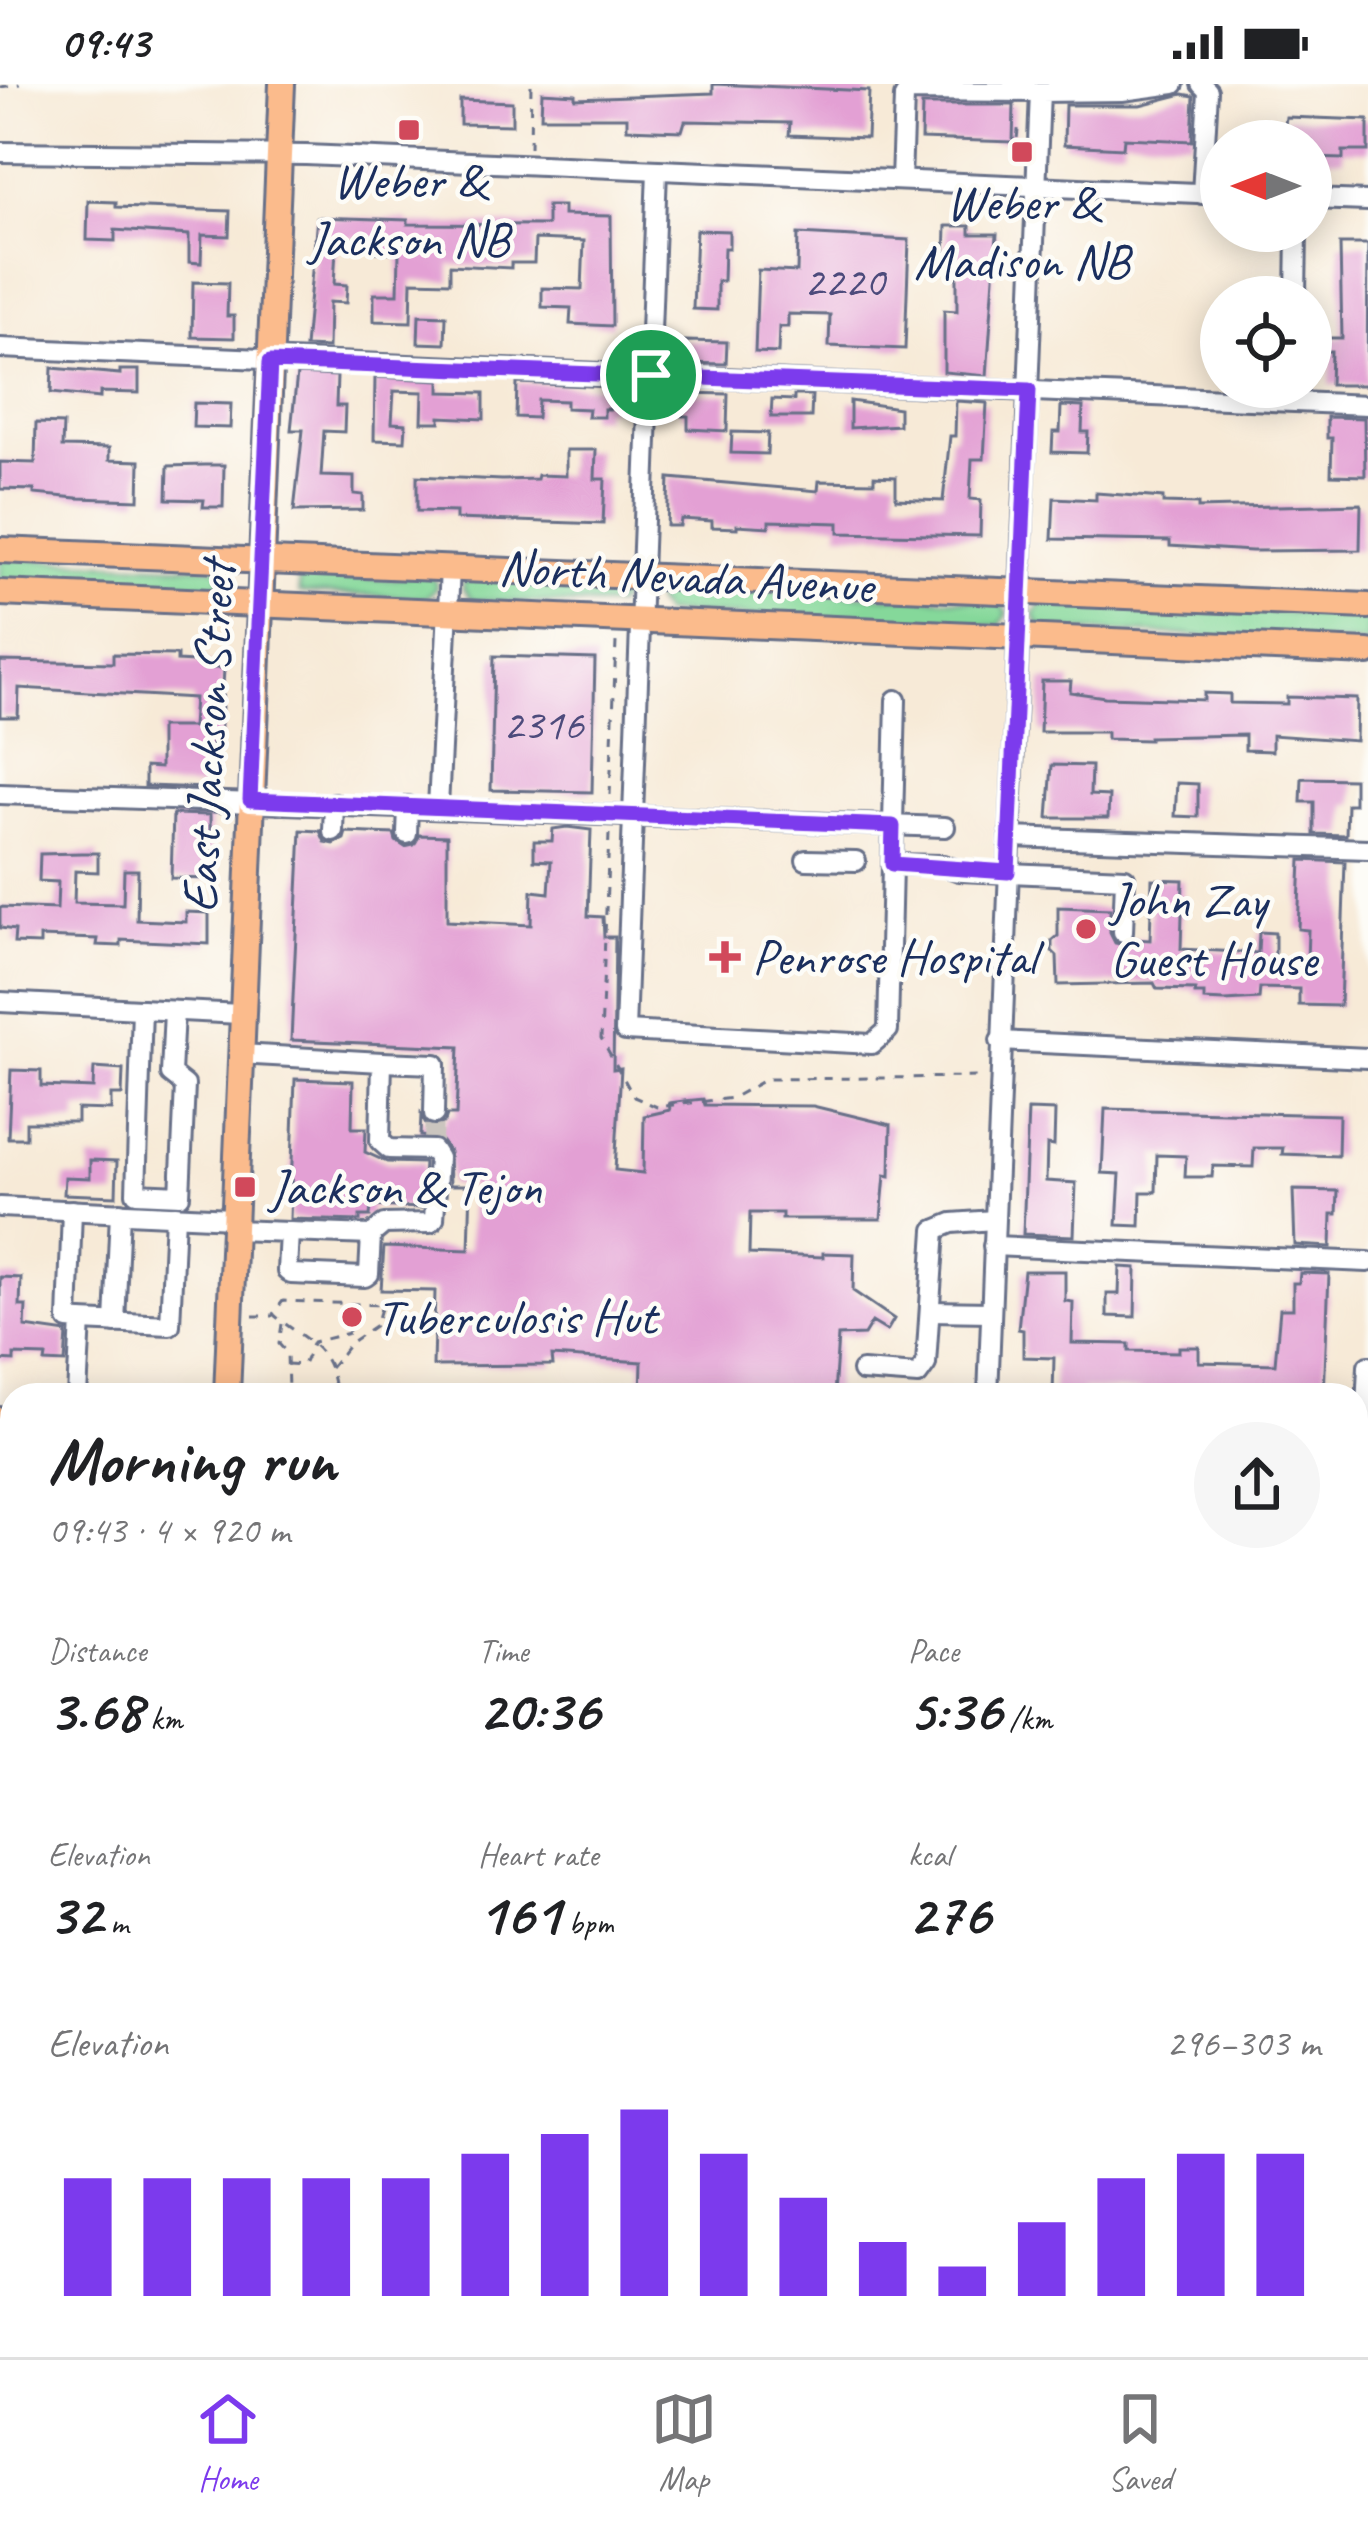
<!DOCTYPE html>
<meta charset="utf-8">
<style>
body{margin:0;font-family:Caveat,sans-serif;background:#f6f6f6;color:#202124;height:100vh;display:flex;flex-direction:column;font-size:45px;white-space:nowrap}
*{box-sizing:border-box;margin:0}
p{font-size:39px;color:#757577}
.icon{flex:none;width:66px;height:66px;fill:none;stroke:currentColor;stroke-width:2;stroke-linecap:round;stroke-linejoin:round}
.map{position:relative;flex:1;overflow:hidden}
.sheet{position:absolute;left:0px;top:1299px;width:1368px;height:975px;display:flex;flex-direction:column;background:#fff;border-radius:36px 36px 0 0;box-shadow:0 6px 30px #0003}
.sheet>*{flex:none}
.needle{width:78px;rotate:270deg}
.fabs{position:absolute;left:1200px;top:36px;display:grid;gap:24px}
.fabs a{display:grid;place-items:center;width:132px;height:132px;border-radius:50%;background:#fff;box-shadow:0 6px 30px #0003;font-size:60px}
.pin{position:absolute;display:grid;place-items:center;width:102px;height:102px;color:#fff;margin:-51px;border:6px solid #fff;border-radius:50%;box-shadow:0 3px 12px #0007}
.round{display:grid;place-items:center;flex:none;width:126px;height:126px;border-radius:63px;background:#f6f6f6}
.headline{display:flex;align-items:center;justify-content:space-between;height:204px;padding:0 48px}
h1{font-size:66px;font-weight:800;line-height:90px}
.figures{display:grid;grid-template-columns:repeat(3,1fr);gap:18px;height:204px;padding:12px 48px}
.figures div{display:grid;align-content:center}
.figures b{font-size:60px;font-weight:800}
.figures small{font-size:33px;font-weight:400}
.figures p{font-size:33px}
.chart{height:336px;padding:24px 48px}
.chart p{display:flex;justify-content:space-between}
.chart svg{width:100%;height:216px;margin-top:12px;stroke:#7c3aed;stroke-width:6}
.status{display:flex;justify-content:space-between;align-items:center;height:84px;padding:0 60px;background:#fff;direction:ltr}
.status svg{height:33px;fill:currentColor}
.menu{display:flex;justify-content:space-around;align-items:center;height:168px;border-top:3px solid #e0e0e0;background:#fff;font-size:33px;color:#757577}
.menu a{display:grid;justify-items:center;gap:6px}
.menu .on{color:#7c3aed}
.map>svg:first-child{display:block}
</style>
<div class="status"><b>09:43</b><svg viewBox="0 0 49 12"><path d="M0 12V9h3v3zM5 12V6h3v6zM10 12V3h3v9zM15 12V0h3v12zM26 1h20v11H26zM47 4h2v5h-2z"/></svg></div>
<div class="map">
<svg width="1368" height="2273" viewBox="0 0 1368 2273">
<rect width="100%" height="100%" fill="#fdfcf7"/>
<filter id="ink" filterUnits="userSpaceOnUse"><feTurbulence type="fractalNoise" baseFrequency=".00833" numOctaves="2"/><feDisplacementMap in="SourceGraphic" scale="24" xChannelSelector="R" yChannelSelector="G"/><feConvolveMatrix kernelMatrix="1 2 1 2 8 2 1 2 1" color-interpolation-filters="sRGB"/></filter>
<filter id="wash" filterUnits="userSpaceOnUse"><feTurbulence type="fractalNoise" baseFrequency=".004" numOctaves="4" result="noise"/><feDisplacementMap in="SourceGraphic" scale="48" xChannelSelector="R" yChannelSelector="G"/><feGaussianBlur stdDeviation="2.7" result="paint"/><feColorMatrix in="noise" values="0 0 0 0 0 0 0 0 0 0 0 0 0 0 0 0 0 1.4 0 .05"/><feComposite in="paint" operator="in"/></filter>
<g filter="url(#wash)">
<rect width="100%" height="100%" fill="#f7ead7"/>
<g fill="#85d89a" stroke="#50847c" stroke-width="3">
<polygon points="0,474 220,484 220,502 124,499 75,504 0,501"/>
<polygon points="422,487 436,497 436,505 425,514 299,509 299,493 393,495"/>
<polygon points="474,489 624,500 627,509 616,522 472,516 463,505 464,497"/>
<polygon points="662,502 998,517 1008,530 999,542 663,529 655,517"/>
<polygon points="1042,519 1368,531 1368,559 1042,545 1033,531"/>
<polygon points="1356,1846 1368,1847 1368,2273 563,2273 563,2262 1356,2262"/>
</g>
<g id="blocks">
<g fill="#e3a0d4">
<polygon points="713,0 869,7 867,54 789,51 790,39 685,37 682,47 627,45 627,33 541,33 542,8 575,10 575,14 713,9"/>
<polygon points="1183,10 1194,12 1192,57 1124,54 1123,64 1064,61 1065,21 1140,21"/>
<polygon points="460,16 512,18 512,41 460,40"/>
<polygon points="922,21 1014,21 1013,58 921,55"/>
<polygon points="1286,33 1368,36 1368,67 1343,67 1343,75 1311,74 1311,57 1243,57 1244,40 1285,41"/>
<polygon points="88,117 116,118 116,123 230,127 229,152 202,151 201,179 189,178 189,151 115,146 115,157 87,156"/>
<polygon points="547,122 563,122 563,131 611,132 612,242 570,240 571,224 542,223 542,204 582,205 584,157 535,155 534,179 511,179 511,184 450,181 450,198 412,197 411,238 374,237 374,210 398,210 399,169 376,168 376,155 341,153 340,165 336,165 334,200 347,201 346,219 329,218 328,264 305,263 317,133 408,136 408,140 547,141"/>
<polygon points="946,142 970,142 970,150 997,150 987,292 944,288 944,226 957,227 957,174 945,174"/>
<polygon points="696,146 729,147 729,164 724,164 723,197 717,197 717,226 693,225"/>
<polygon points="798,150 909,156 905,265 829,262 830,231 788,230 788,243 779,243 778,269 755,268 758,186 797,188"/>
<polygon points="1340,160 1368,160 1367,301 1330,301 1331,267 1325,267 1326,254 1342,254"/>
<polygon points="193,198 228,199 227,232 234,232 234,254 192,253"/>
<polygon points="419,231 446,232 445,260 418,259"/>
<polygon points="684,257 727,258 726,280 683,279"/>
<polygon points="52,284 120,290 120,286 139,286 139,309 100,308 100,314 51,309"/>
<polygon points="297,290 337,292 336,322 345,322 344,348 324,347 321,392 354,393 354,410 363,411 363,426 294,427 303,346 291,346"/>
<polygon points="375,293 440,296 440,308 484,309 484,335 440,333 440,338 422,338 423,308 394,307 392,339 406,340 405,357 374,356"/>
<polygon points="517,299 612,303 611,325 604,325 604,333 588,333 589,325 566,324 566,317 538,316 537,334 516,333"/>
<polygon points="683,309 728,310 727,347 688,345 688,332 682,332"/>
<polygon points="794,311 812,311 811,333 771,333 772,315 794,316"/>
<polygon points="850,317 899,324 899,341 850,344"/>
<polygon points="956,317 987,319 984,375 972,375 970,415 981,416 980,452 839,449 839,439 769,437 769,443 737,441 737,444 712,443 712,437 681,435 680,442 667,442 669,394 818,407 819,397 874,398 874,392 896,393 896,415 943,417 950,352 955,352"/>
<polygon points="194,319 231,320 230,344 193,343"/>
<polygon points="1061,322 1083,323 1082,348 1088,348 1087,369 1052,368 1053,348 1060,348"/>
<polygon points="1327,333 1364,334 1365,392 1331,391 1332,354 1327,354"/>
<polygon points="36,339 63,340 62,363 109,364 109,376 140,377 139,416 77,414 34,410 34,406 0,405 0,378 35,379"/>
<polygon points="732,348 768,349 767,370 731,369"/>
<polygon points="566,366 596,366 595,395 605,395 603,440 456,435 456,428 417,427 417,392 502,396 537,395 538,391 566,392"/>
<polygon points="205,381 224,381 223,423 203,423 204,416 167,415 168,382"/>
<polygon points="1096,409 1163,414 1163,419 1198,420 1198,424 1361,420 1360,466 1252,467 1170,462 1170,457 1052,455 1054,414 1096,416"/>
<polygon points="113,570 177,571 177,577 211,579 211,584 224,584 220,657 212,656 211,704 145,702 145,683 160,684 160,643 192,643 194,614 19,604 18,633 0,633 0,577 113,579"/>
<polygon points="494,572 595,575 592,708 491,706"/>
<polygon points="1042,597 1071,597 1070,608 1105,613 1204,616 1204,609 1230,610 1230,619 1287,620 1287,613 1357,615 1356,657 1272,651 1272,667 1245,666 1245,651 1149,653 1149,656 1107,655 1107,648 1040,648"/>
<polygon points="1052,681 1091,682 1090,711 1109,712 1108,734 1048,734"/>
<polygon points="1302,694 1354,695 1354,720 1347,720 1346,751 1314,750 1314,718 1301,718"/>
<polygon points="1177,699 1198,700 1198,733 1175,732"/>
<polygon points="173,730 210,731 211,795 171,794"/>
<polygon points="567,743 591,746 588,832 603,833 604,853 615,853 613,985 621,984 615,1086 643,1089 644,1032 670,1026 669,1019 684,1017 703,1015 705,1021 813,1022 891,1041 890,1092 885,1091 881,1135 782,1135 782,1129 750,1129 749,1170 823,1173 823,1169 854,1170 853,1207 894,1235 887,1247 872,1238 864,1251 838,1252 834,1311 641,1311 642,1278 552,1272 553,1281 433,1282 435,1207 381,1206 384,1163 469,1166 471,1101 450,1101 449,1067 439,1054 420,1052 421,1031 426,1041 435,1043 445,1038 447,1031 456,1031 459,963 291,956 301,746 320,747 325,758 334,760 344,755 346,748 394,750 396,757 405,763 414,761 420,751 447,752 447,837 531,841 532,807 549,809 551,777 534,776 534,757 552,757 553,745"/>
<polygon points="81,769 98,769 98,788 75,787 74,819 123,820 124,786 138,786 137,836 186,838 186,828 209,829 209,860 121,856 121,862 97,861 98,855 40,853 40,860 14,859 15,846 0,844 0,823 57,825 58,798 39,797 40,770"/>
<polygon points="1301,776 1345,778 1340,922 1299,921 1299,905 1260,904 1259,915 1225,917 1204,916 1204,910 1195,910 1195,906 1157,905 1154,899 1058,901 1057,872 1052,867 1052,857 1058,852 1058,823 1110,825 1110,849 1115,859 1124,861 1134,855 1150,856 1152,795 1183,796 1181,865 1258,869 1259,848 1275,849 1275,878 1307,878 1308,846 1298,845"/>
<polygon points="94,984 123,986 122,1011 111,1011 111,1026 77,1025 77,1038 26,1038 26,1054 8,1054 11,986 41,987 41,1002 93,1004"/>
<polygon points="295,995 353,997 352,1044 366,1044 365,1068 387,1078 424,1079 421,1124 371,1122 370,1132 360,1132 360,1137 290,1135"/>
<polygon points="1105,1025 1339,1031 1338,1072 1282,1070 1283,1064 1254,1064 1253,1083 1213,1082 1212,1093 1185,1093 1186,1072 1157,1071 1156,1108 1141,1108 1140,1142 1117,1141 1120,1090 1102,1089"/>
<polygon points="1028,1026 1055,1027 1054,1062 1047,1061 1046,1097 1076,1099 1074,1152 1023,1150"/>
<polygon points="90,1076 117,1077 116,1112 64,1110 65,1093 90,1094"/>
<polygon points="1293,1106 1338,1107 1337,1130 1332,1130 1331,1163 1295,1161"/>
<polygon points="1120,1183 1136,1184 1135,1233 1107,1232 1107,1210 1119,1210"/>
<polygon points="1024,1187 1065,1187 1065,1217 1073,1218 1072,1259 1129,1260 1129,1267 1179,1268 1179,1263 1199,1263 1199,1278 1275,1280 1280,1225 1293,1225 1293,1199 1299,1199 1300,1189 1329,1190 1324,1311 1141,1311 1142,1307 1081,1306 1081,1311 1053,1311 1054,1274 1023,1273 1023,1246 1018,1245"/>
<polygon points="0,1193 21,1194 20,1222 26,1222 25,1243 67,1249 65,1279 45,1278 46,1272 14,1271 14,1277 0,1276"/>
</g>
</g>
</g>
<g filter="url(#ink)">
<use href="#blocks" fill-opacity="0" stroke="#687088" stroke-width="3"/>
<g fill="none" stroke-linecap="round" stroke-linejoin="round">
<polyline stroke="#cbc5bf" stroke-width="18" stroke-dasharray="18 9" stroke-linecap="butt" points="433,1059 434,1030"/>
<defs>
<g id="minor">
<polyline points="1201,0 1208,7 1202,110"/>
<polyline points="0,68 306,71 1221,110"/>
<polyline points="657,86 625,947 872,960 888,946 896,616"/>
<polyline points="901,96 904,13 908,7 1040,8"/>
<polyline points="1311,115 1368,117"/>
<polyline points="1296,213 1297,147"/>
<polyline points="0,264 1368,321"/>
<polyline points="0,710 945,743"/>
<polyline points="438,723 450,485"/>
<polyline points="333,747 334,719"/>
<polyline points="407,750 408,722"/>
<polyline points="1010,753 1368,765"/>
<polyline points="806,776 856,777"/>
<polyline points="892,780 943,781 959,787 1125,794 1123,848"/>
<polyline points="0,918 241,930"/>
<polyline points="142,925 136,1109 180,1111 185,1001 171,990 174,927"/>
<polyline points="1000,957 1368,974"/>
<polyline points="382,978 435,980 434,1030"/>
<polyline points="0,1123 232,1134"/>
<polyline points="72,1126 68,1236 81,1237 77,1311"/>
<polyline points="232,1146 371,1151 384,1140 430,1139 434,1135 438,1074 433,1066 389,1065 380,1057 382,978 239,970"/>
<polyline points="289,1148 287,1187 291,1190 365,1193 369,1190 371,1151"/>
<polyline points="993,1162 1368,1178"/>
<polyline points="930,1227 991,1228"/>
<polyline points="81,1237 170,1241 175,1131"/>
<polyline points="115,1239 120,1128"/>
<polyline points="862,1287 918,1291 926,1280 935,1146 952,1139 994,1136"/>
<polyline points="988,1311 1040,8 1122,7 1174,0"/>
<polyline points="1356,1542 1368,1282"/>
<polyline points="1356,1625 1368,1625"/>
<polyline points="0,1779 12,1779"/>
<polyline points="1356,1832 1368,1833"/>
<polyline points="166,2273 171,2262"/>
<polyline points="274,2273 281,2262"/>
<polyline points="427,2273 427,2262"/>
</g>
<g id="major">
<polyline points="0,466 1368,522"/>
<polyline points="0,509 1368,568"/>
<polyline points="227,1311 282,0"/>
<polyline points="0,1336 12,1340"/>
<polyline points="1356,1378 1368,1378"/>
<polyline points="1356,1428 1368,1429"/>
</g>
</defs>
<use href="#minor" stroke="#687088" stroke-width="24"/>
<use href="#major" stroke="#687088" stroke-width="30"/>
<g stroke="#687088" stroke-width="3" stroke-dasharray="9 9" stroke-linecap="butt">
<polyline points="0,3 20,0"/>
<polyline points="530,64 531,0"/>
<polyline points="1015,72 1019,38"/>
<polyline points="610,711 616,558"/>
<polyline points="609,750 601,954 634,1013 657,1023 732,1014 766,995 981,993"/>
<polyline points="253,1232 273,1232"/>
<polyline points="282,1240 279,1260 287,1269 288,1307"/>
<polyline points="349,1248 344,1233 353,1221"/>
<polyline points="287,1280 303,1281 313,1258 349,1249"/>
<path d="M330,1284l20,-25 26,-18 6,-20 -99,-4 -10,13c32,28 58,30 62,79"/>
<polyline points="0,1363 12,1367"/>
<polyline points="0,1401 12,1401"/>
<polyline points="0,1756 12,1756"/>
<polyline points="1356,1869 1368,1870"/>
<polyline points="1356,1990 1368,1989"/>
<polyline points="0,2200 12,2223"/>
<polyline points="1356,2259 1368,2268"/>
<polyline points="33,2262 39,2273"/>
<polyline points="664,2262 670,2273"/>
<polyline points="1213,2262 1229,2273"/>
<polyline points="613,2273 621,2262"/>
<polyline points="1083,2273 1102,2262"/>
</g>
<use href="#minor" stroke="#fff" stroke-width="18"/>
<use href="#major" stroke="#fbbb8c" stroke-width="24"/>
</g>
</g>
<g fill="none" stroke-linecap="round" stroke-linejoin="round" filter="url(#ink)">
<defs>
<polygon id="route" points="270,278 1029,306 1008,788 892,780 893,742 250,716"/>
</defs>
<use href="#route" stroke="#fff" stroke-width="24"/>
<use href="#route" stroke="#7c3aed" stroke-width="15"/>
</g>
<g fill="#d1495b" stroke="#fdfcf7" stroke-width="4.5">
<rect x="397" y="34" width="24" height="24" rx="6"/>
<rect x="1010" y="56" width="24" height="24" rx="6"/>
<circle cx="1086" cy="845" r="12"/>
<path d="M719 855h12v12h12v12h-12v12h-12v-12h-12v-12h12z"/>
<rect x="233" y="1091" width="24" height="24" rx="6"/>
<circle cx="352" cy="1233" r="12"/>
</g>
<g text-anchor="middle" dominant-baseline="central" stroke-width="9" stroke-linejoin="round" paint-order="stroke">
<g font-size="45" fill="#4d4b7c">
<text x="844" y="197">2220</text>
<text x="543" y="640">2316</text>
</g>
<g font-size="51" fill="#1b2f5e" stroke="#fdfcf7" text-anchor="start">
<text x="409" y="96" text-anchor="middle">Weber &amp;<tspan x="409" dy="59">Jackson NB</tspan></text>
<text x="1022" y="118" text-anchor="middle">Weber &amp;<tspan x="1022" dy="59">Madison NB</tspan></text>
<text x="1110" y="816">John Zay<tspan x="1110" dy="59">Guest House</tspan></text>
<text x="752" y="873">Penrose Hospital</text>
<text x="269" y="1103">Jackson &amp; Tejon</text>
<text x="376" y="1233">Tuberculosis Hut</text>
</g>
<g font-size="51" fill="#1b2f5e" stroke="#fdfcf7">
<text transform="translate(686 492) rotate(3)">North Nevada Avenue</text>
<text transform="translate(208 653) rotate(-87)">East Jackson Street</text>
</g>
</g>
</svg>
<div class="fabs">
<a><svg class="needle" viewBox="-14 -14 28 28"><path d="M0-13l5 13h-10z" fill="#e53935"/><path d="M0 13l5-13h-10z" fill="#757577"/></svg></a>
<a><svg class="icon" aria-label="locate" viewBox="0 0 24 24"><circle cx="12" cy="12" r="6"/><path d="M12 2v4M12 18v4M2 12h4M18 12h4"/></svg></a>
</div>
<div class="pin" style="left:651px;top:291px;background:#1e9e55"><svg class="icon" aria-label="arrive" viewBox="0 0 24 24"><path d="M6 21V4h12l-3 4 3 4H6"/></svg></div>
<section class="sheet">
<div class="headline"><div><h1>Morning run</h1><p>09:43 · 4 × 920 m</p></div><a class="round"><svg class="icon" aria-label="share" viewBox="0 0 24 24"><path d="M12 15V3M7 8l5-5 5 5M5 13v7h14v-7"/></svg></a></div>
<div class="figures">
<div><p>Distance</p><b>3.68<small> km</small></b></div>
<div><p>Time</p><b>20:36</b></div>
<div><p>Pace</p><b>5:36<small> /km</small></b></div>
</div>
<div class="figures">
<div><p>Elevation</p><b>32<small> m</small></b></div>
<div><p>Heart rate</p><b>161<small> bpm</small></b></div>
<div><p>kcal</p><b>276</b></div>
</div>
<div class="chart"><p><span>Elevation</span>296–303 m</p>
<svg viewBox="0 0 160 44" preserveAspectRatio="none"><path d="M5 44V20M15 44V20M25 44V20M35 44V20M45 44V20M55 44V15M65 44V11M75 44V6M85 44V15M95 44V24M105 44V33M115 44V38M125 44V29M135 44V20M145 44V15M155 44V15"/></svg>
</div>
</section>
</div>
<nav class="menu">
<a class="on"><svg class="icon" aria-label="home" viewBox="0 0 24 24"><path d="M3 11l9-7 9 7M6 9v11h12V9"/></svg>Home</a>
<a><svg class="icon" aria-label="map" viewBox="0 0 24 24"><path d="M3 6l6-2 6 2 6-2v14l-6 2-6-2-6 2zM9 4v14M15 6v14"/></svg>Map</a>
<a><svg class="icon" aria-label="saved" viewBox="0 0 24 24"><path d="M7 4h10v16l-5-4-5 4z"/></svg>Saved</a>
</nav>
